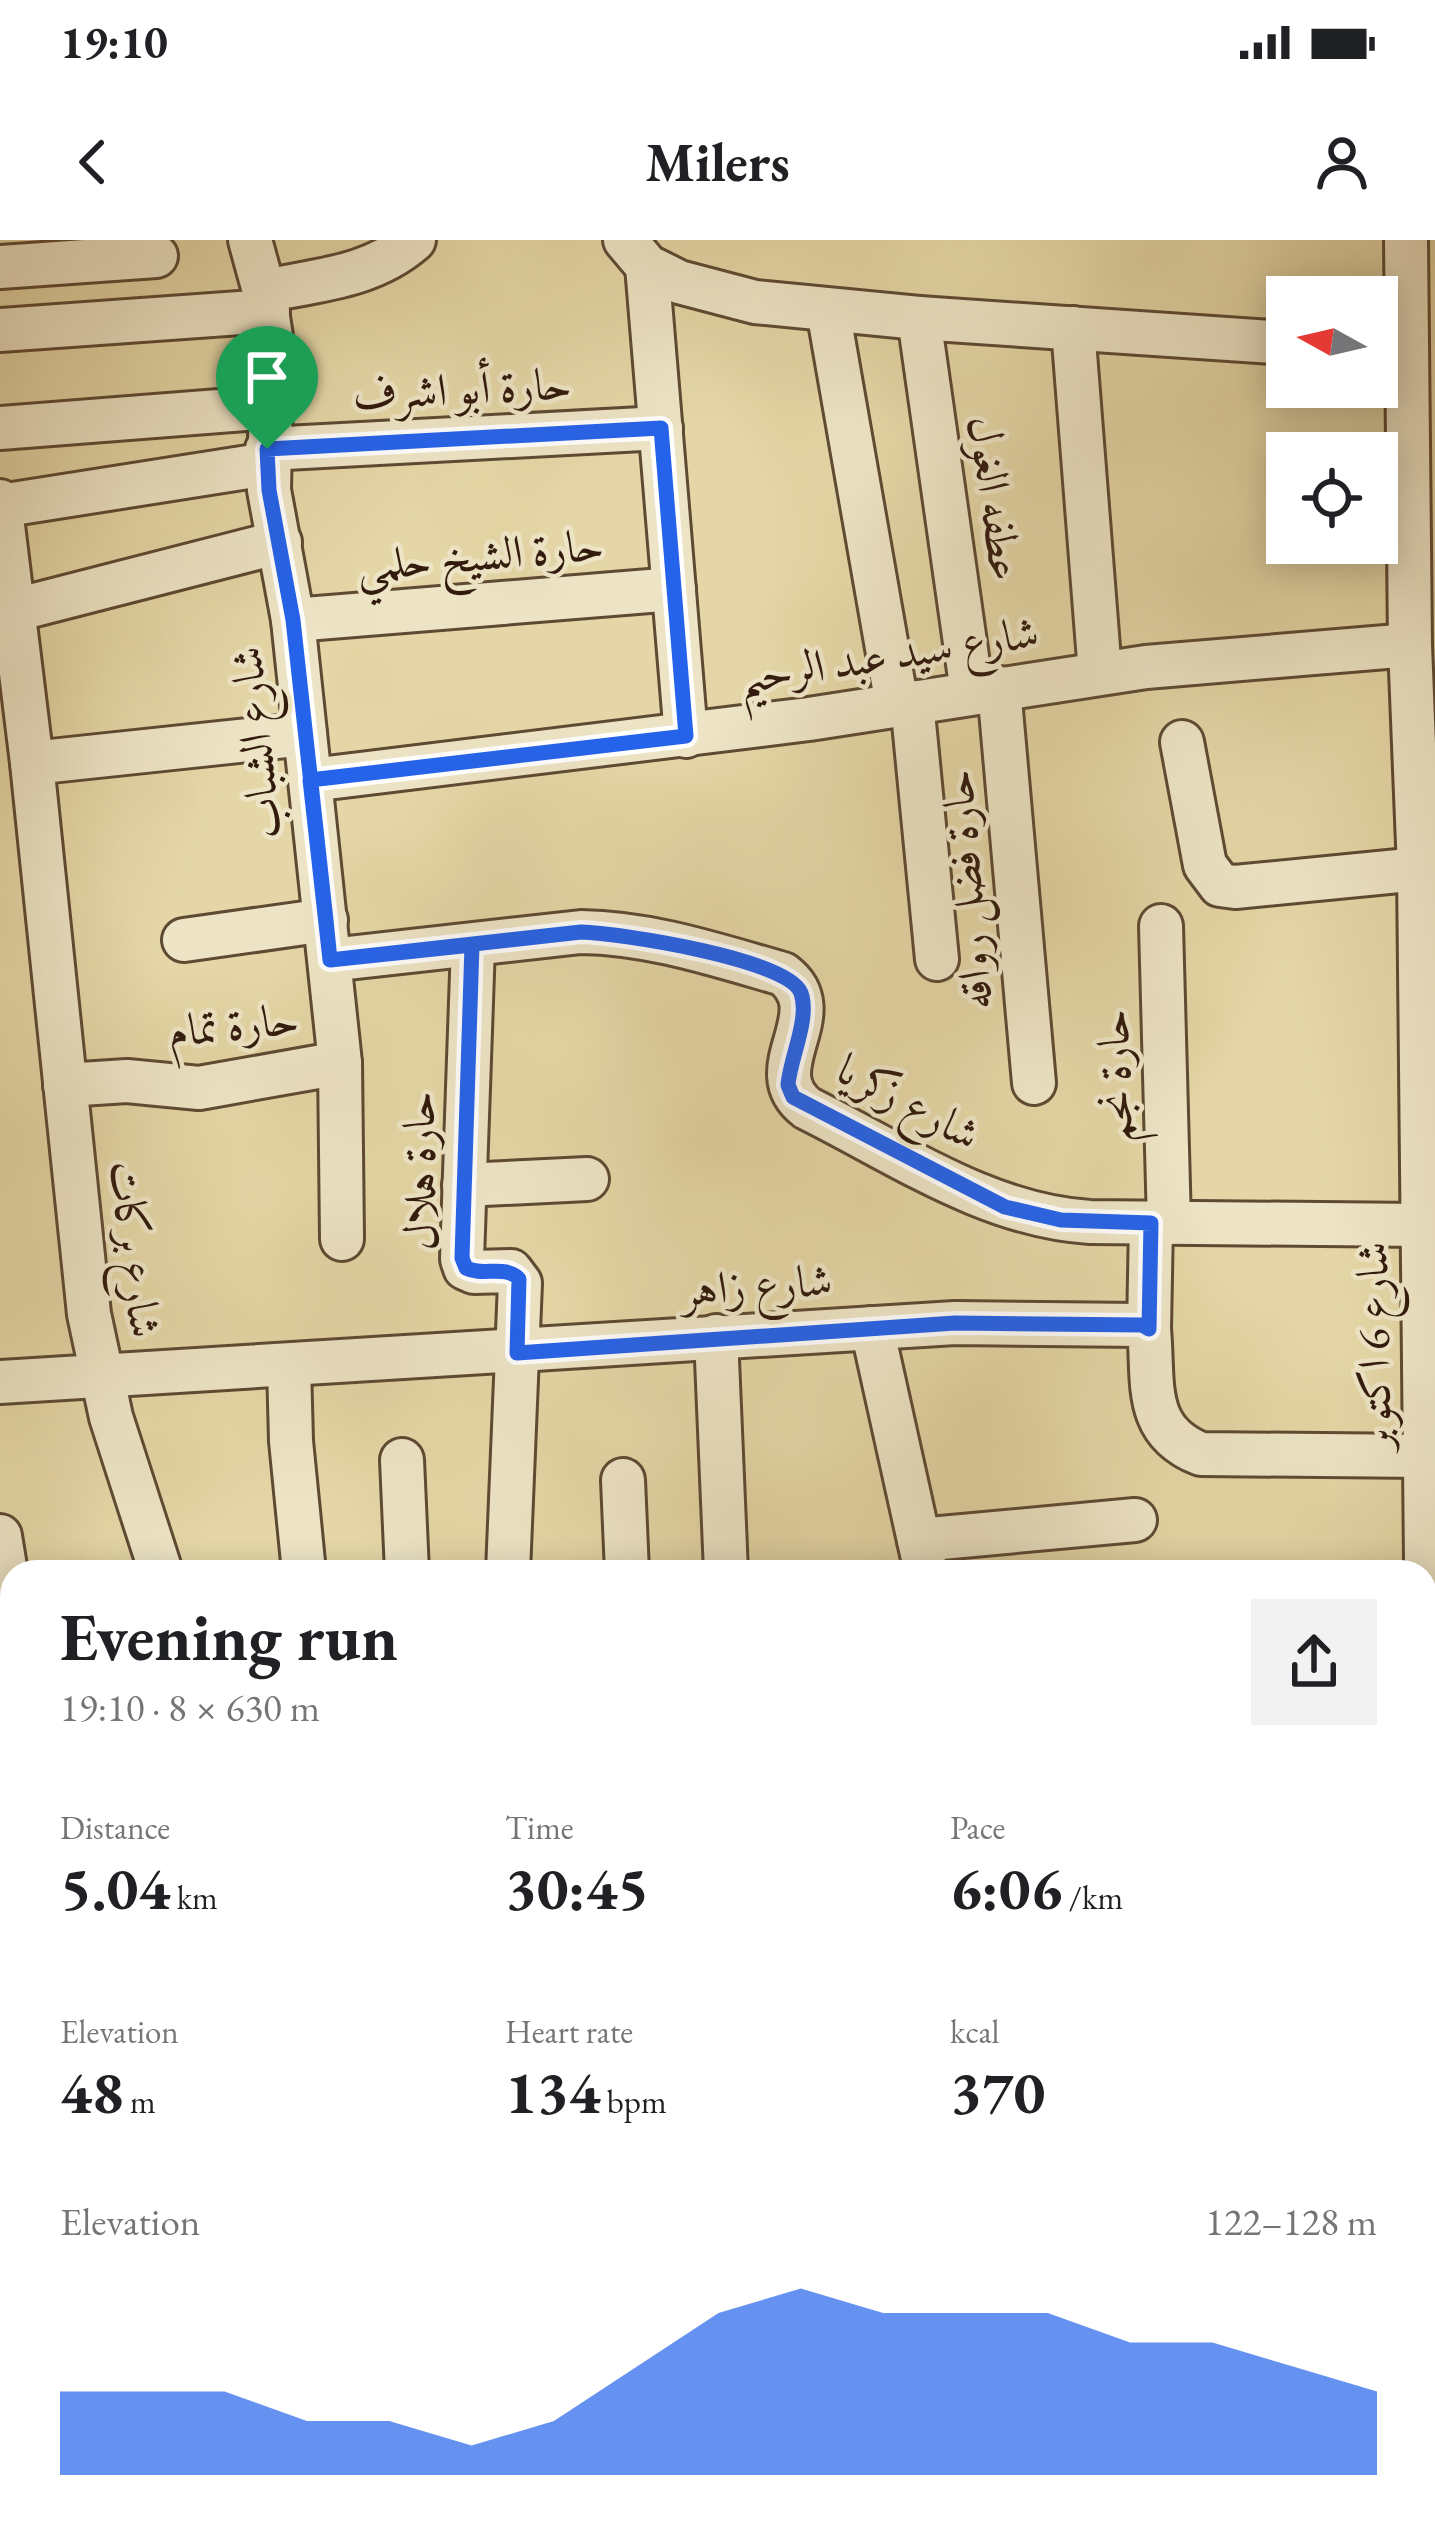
<!DOCTYPE html>
<meta charset="utf-8">
<style>
body{margin:0;font-family:"EB Garamond",Amiri,serif;background:#f2f2f2;color:#202124;height:100vh;display:flex;flex-direction:column;font-size:45px;white-space:nowrap}
*{box-sizing:border-box;margin:0}
p{font-size:39px;color:#757577}
.icon{flex:none;width:66px;height:66px;fill:none;stroke:currentColor;stroke-width:2;stroke-linecap:round;stroke-linejoin:round}
.map{position:relative;flex:1;overflow:hidden}
.panel{position:absolute;left:0px;top:1320px;width:1437px;height:972px;display:flex;flex-direction:column;background:#fff;border-radius:36px 36px 0 0;box-shadow:0 6px 30px #0003}
.panel>*{flex:none}
.needle{width:78px;rotate:278deg}
.controls{position:absolute;left:1266px;top:36px;display:grid;gap:24px}
.controls a{display:grid;place-items:center;width:132px;height:132px;border-radius:0px;background:#fff;box-shadow:0 6px 30px #0003;font-size:60px}
.pin{position:absolute;display:grid;place-items:center;width:102px;height:102px;color:#fff;margin:-123px -51px;border-radius:50% 50% 50% 0;rotate:-45deg;box-shadow:0 0 12px #0007}
.pin .icon{rotate:45deg}
.round{display:grid;place-items:center;flex:none;width:126px;height:126px;border-radius:0px;background:#f2f2f2}
.overview{display:flex;align-items:center;justify-content:space-between;height:204px;padding:0 60px}
h1{font-size:66px;font-weight:700;line-height:90px}
.stats{display:grid;grid-template-columns:repeat(3,1fr);gap:18px;height:204px;padding:12px 60px}
.stats div{display:grid;align-content:center}
.stats b{font-size:60px;font-weight:700}
.stats small{font-size:33px;font-weight:400}
.stats p{font-size:33px}
.chart{height:336px;padding:24px 60px}
.chart p{display:flex;justify-content:space-between}
.chart svg{width:100%;height:216px;margin-top:12px;fill:#2563eb;opacity:.7}
.status{display:flex;justify-content:space-between;align-items:center;height:84px;padding:0 60px;background:#fff;direction:ltr}
.status svg{height:33px;fill:currentColor}
header{display:flex;justify-content:space-between;align-items:center;height:156px;padding:0 60px;background:#fff;font-size:54px;font-weight:700}
.map>svg:first-child{display:block}
</style>
<div class="status"><b>19:10</b><svg viewBox="0 0 49 12"><path d="M0 12V9h3v3zM5 12V6h3v6zM10 12V3h3v9zM15 12V0h3v12zM26 1h20v11H26zM47 4h2v5h-2z"/></svg></div>
<header><svg class="icon" aria-label="back" viewBox="0 0 24 24"><path d="M15 5l-7 7 7 7"/></svg>Milers<svg class="icon" aria-label="person" viewBox="0 0 24 24"><circle cx="12" cy="8" r="4"/><path d="M4 21q1-7 8-7t8 7"/></svg></header>
<div class="map">
<svg width="1435" height="2292" viewBox="0 0 1435 2292">
<rect width="100%" height="100%" fill="#e4d6a6"/>
<filter id="stains"><feTurbulence type="fractalNoise" baseFrequency=".00167" numOctaves="4"/><feColorMatrix values="0 0 0 0 .2 0 0 0 0 .09 0 0 0 0 .02 0 0 0 .5 -.17"/></filter>
<radialGradient id="worn" r=".72"><stop offset=".6" stop-color="#630" stop-opacity="0"/><stop offset="1" stop-color="#630" stop-opacity=".3"/></radialGradient>
<g fill="none" stroke-linecap="round" stroke-linejoin="round">
<defs>
<g id="minor">
<polyline points="250,0 264,51 272,103 269,250 293,380 340,823 342,999"/>
<polyline points="625,0 647,26 679,42 755,62 919,78 1287,103"/>
<polyline points="1406,0 1410,405 1419,629 1435,2211"/>
<polyline points="647,26 686,496"/>
<polyline points="0,27 156,16"/>
<path d="M264,51c54,-11 108,-14 150,-51"/>
<polyline points="828,70 897,465"/>
<polyline points="919,78 972,452"/>
<polyline points="1073,88 1100,433"/>
<polyline points="0,90 268,71"/>
<polyline points="0,188 271,167"/>
<polyline points="267,209 661,188"/>
<polyline points="0,261 32,523 89,1074 111,1177 161,1332"/>
<polyline points="0,266 267,224"/>
<polyline points="15,370 280,302"/>
<polyline points="293,380 674,349"/>
<polyline points="999,448 1034,843"/>
<polyline points="912,462 937,719"/>
<polyline points="1182,502 1205,625 1220,645 1235,647 1419,629"/>
<polyline points="32,523 305,494"/>
<polyline points="311,540 809,479 1146,427 1410,405"/>
<polyline points="1161,686 1169,983"/>
<polyline points="184,700 326,680"/>
<polyline points="473,705 462,1019 465,1028 474,1032 511,1031 520,1043 508,1332"/>
<path d="M330,720l251,-28c70,1 135,23 202,42 52,39 -27,95 24,134 90,45 181,108 283,114l333,3"/>
<polyline points="65,845 127,841 199,848 340,823"/>
<polyline points="464,945 587,939"/>
<polyline points="872,1088 926,1332"/>
<polyline points="1149,1089 1151,983"/>
<polyline points="716,1096 726,1332"/>
<polyline points="289,1125 291,1201 304,1332"/>
<path d="M0,1142l955,-59 187,2 7,4c5,53 -7,102 52,125l224,2"/>
<polyline points="402,1220 407,1332"/>
<polyline points="623,1240 627,1332"/>
<polyline points="0,1296 12,1370"/>
<polyline points="919,1300 1135,1280"/>
<polyline points="0,1557 12,1555"/>
<polyline points="0,1938 12,1935"/>
<polyline points="138,2280 140,2292"/>
<polyline points="579,2280 583,2292"/>
<polyline points="814,2280 818,2292"/>
<polyline points="912,2280 921,2292"/>
<polyline points="1144,2280 1147,2292"/>
<polyline points="300,2292 350,2280"/>
</g>
</defs>
<use href="#minor" stroke="#5e4a33" stroke-width="48"/>
<use href="#minor" stroke="#ede4c5" stroke-width="42"/>
</g>
<g fill="none" stroke-linecap="round" stroke-linejoin="round">
<defs>
<path id="route" d="M267,209l2,41 24,130 33,300 4,40 142,-15 -10,313 4,10c17,9 39,-4 53,11l-2,74 438,-30 187,2 7,4 2,-106 -90,-3 -56,-13 -212,-110 -5,-12c2,-27 22,-66 13,-92 -12,-34 -183,-60 -220,-61l-251,28 -20,-180 376,-44 -25,-308 -394,21"/>
</defs>
<use href="#route" stroke="#fff" stroke-width="24"/>
<use href="#route" stroke="#2563eb" stroke-width="15"/>
</g>
<g text-anchor="middle" dominant-baseline="central" stroke-width="9" stroke-linejoin="round" paint-order="stroke">
<g font-size="45" fill="#321b0d" stroke="#ede4c5">
<text transform="translate(462 148) rotate(-3)">حارة أبو اشرف</text>
<text transform="translate(996 258) rotate(82)">عطفه الغول</text>
<text transform="translate(480 314) rotate(-5)">حارة الشيخ حلمي</text>
<text transform="translate(888 414) rotate(-9)">شارع سيد عبد الرحيم</text>
<text transform="translate(255 503) rotate(-96)">شارع الشباب</text>
<text transform="translate(966 650) rotate(-95)">حارة فضل رواقه</text>
<text transform="translate(233 784) rotate(-6)">حارة تمام</text>
<text transform="translate(1114 836) rotate(-92)">حارة نجم</text>
<text transform="translate(909 861) rotate(28)">شارع زكريا</text>
<text transform="translate(419 931) rotate(-91)">حارة هلال</text>
<text transform="translate(136 1009) rotate(83)">شارع بركات</text>
<text transform="translate(757 1044) rotate(-4)">شارع زاهر</text>
<text transform="translate(1373 1106) rotate(-91)">شارع 6 اكتوبر</text>
</g>
</g>
<rect width="100%" height="100%" filter="url(#stains)"/>
<rect width="100%" height="100%" fill="url(#worn)"/>
</svg>
<div class="controls">
<a><svg class="needle" viewBox="-14 -14 28 28"><path d="M0-13l5 13h-10z" fill="#e53935"/><path d="M0 13l5-13h-10z" fill="#757577"/></svg></a>
<a><svg class="icon" aria-label="locate" viewBox="0 0 24 24"><circle cx="12" cy="12" r="6"/><path d="M12 2v4M12 18v4M2 12h4M18 12h4"/></svg></a>
</div>
<div class="pin" style="left:267px;top:209px;background:#1e9e55"><svg class="icon" aria-label="arrive" viewBox="0 0 24 24"><path d="M6 21V4h12l-3 4 3 4H6"/></svg></div>
<section class="panel">
<div class="overview"><div><h1>Evening run</h1><p>19:10 · 8 × 630 m</p></div><a class="round"><svg class="icon" aria-label="share" viewBox="0 0 24 24"><path d="M12 15V3M7 8l5-5 5 5M5 13v7h14v-7"/></svg></a></div>
<div class="stats">
<div><p>Distance</p><b>5.04<small> km</small></b></div>
<div><p>Time</p><b>30:45</b></div>
<div><p>Pace</p><b>6:06<small> /km</small></b></div>
</div>
<div class="stats">
<div><p>Elevation</p><b>48<small> m</small></b></div>
<div><p>Heart rate</p><b>134<small> bpm</small></b></div>
<div><p>kcal</p><b>370</b></div>
</div>
<div class="chart"><p><span>Elevation</span>122–128 m</p>
<svg viewBox="0 0 160 44" preserveAspectRatio="none"><path d="M0 44V27L10 27L20 27L30 33L40 33L50 38L60 33L70 22L80 11L90 6L100 11L110 11L120 11L130 17L140 17L150 22L160 27V44z"/></svg>
</div>
</section>
</div>
